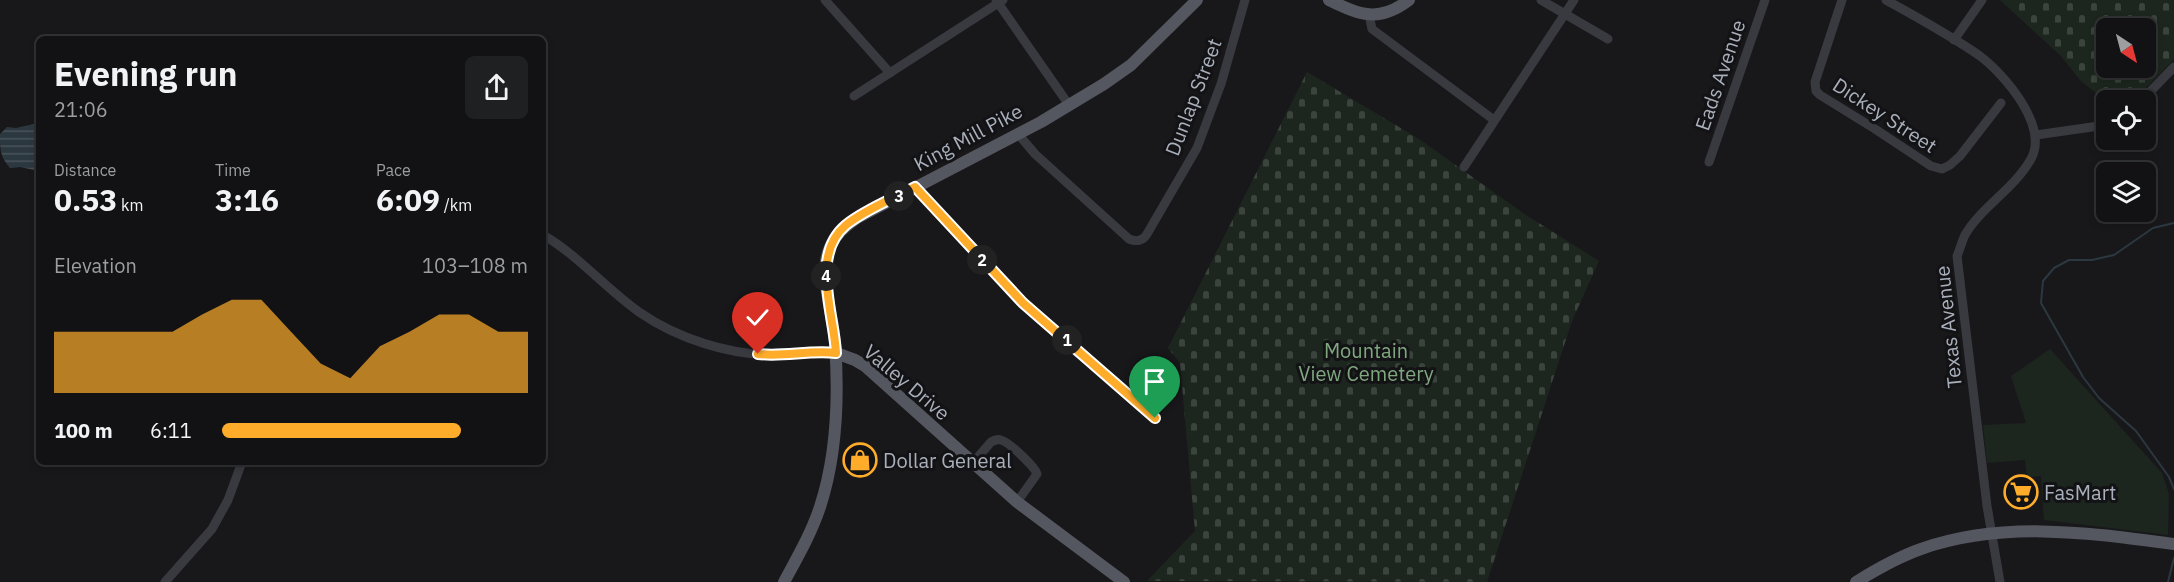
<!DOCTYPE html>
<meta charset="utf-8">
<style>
body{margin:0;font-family:"IBM Plex Sans",sans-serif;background:#1f2022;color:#f1f3f6;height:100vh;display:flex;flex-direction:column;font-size:22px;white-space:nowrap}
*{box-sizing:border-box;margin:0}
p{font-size:20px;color:#9c9ea0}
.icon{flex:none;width:33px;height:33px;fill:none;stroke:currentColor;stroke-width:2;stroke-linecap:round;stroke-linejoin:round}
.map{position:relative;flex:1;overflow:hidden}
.side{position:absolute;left:36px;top:36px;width:510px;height:429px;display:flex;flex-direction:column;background:#121214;border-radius:9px;box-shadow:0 3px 9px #0003,0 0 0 2px #313234}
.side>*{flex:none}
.needle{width:39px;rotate:144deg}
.buttons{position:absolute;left:2096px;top:18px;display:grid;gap:12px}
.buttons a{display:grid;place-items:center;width:60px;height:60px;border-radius:9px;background:#121214;box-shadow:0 3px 9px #0003,0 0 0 2px #313234;font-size:30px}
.pin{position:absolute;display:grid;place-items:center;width:51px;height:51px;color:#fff;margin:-62px -26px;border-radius:50% 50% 50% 0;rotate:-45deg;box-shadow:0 0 6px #0007}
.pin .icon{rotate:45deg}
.km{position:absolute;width:30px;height:30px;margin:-15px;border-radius:50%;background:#222;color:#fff;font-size:16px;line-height:30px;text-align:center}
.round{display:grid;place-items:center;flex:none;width:63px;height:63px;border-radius:9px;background:#1f2022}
.headline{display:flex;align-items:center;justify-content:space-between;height:102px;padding:0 18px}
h1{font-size:33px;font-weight:700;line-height:45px}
.metrics{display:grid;grid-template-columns:repeat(3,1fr);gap:9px;height:102px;padding:6px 18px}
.metrics div{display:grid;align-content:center}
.metrics b{font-size:30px;font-weight:700}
.metrics small{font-size:16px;font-weight:400}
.metrics p{font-size:16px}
.chart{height:168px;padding:12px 18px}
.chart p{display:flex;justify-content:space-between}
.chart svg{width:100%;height:108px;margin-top:6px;fill:#ffac2b;opacity:.7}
ul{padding:0 18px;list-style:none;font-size:20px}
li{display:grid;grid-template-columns:96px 72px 1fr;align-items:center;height:45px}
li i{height:15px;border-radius:8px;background:#ffac2b}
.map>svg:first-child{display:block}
</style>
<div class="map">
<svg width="2174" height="582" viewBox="0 0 2174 582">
<defs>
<pattern id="cemetery-stones" width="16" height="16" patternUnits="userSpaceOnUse" patternTransform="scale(1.5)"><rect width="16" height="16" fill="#1d261e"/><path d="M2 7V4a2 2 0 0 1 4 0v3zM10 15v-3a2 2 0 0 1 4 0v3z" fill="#3b433d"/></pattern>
<pattern id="water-rules" width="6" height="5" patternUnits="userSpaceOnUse" patternTransform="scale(1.5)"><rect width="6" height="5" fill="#2c3840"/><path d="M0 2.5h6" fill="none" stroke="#48525a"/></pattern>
</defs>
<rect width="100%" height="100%" fill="#18181b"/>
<g fill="url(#cemetery-stones)" fill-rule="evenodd">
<path d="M2000,0h174v59l-40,41 -28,1 -25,-20 -20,-25zM2106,28h39v40h-39z"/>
<polygon points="1307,72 1419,139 1523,213 1599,261 1572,321 1487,582 1147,581 1195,531 1180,363 1168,348"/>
</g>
<polygon fill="#1d261e" points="2050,349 2162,473 2169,494 2168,535 2044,520 2041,476 2027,477 2025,460 1987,463 1983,425 2026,423 2011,376"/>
<path fill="url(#water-rules)" d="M39,116v55l-19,-4 -10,1c-10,-12 -10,-18 -10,-34l7,-7 9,1 18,-4z"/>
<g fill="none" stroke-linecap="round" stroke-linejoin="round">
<g stroke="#2c3840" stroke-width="2">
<polyline points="2174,223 2153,228 2114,255 2092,260 2069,260 2054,268 2043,281 2041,303 2083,377 2099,398 2136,431 2169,477 2174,489"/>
<polyline points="2168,582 2174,558"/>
</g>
<g stroke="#393a40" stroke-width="9">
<polyline points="825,0 890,73"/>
<polyline points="996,0 1069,105"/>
<polyline points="1541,0 1608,39"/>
<polyline points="1842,0 1815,82 1816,91 1820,95 1875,129 1931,166 1942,169 1950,165 1960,156 2001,103"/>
<path d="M1886,0c32,18 64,35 94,56 25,19 69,70 51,103 -16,29 -51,49 -66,76 -3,6 -5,14 -8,21l30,250 13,76"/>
<polyline points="1369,15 1372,29 1494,120"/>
<polyline points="1954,40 1982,0"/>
<polyline points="854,96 1003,0"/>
<polyline points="2142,100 2174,67"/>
<path d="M1018,134l17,20 94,85c7,3 14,2 18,-5l50,-86 24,-64 24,-84"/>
<polyline points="2036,135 2106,125"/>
<polyline points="1709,162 1765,0"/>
<polyline points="1464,167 1574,0"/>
<polyline points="915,187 1023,303 1155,418"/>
<path d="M543,235c35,20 62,53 96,77 39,27 90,43 137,43 21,1 39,-4 60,-2"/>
<path d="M972,464l19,-22c4,-2 6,-3 10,-2 8,2 34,27 36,34l-20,28"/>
<polyline points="165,582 212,529 228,500 242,462"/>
</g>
<g stroke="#54575f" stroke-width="12">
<path d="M1329,0c31,15 50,23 80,0"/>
<polyline points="836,353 855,360 865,366 1017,502 1124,582"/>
<path d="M784,582c13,-24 27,-48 36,-75 17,-52 19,-109 15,-164 -2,-26 -12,-55 -9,-82 3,-20 15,-32 31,-43l184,-96 63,-38 27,-19 66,-65"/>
<path d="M1856,582c21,-13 42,-25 65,-33 82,-29 169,-16 253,-5"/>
</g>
</g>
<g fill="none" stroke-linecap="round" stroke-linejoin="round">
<defs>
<path id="route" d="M758,354c26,3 51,-4 78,-1 -2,-40 -26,-98 10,-128 20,-16 47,-26 69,-38l108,116 132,115"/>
</defs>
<use href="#route" stroke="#fff" stroke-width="12"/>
<use href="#route" stroke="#ffac2b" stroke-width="8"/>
</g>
<defs>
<symbol id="shop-ring" viewBox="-11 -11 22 22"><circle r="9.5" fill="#131316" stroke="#ffac2b" stroke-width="1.5"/><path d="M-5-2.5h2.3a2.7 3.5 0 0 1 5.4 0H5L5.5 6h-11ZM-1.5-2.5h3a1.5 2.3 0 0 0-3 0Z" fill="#ffac2b"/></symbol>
<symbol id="supermarket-ring" viewBox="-11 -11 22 22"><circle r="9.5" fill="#131316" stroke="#ffac2b" stroke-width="1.5"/><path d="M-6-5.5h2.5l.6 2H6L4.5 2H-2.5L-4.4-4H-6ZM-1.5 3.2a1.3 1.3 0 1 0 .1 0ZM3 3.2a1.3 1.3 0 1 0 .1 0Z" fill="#ffac2b"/></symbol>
</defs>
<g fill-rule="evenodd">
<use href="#shop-ring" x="841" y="441" width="38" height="38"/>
<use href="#supermarket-ring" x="2002" y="473" width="38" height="38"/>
</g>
<g text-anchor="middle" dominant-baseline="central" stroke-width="6" stroke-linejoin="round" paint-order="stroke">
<g font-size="20" fill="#a9b0bb" stroke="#131316">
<text transform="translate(1720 75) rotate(-71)">Eads Avenue</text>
<text transform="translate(1193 97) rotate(-69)">Dunlap Street</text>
<text transform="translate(1885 115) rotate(33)">Dickey Street</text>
<text transform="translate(968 137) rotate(-28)">King Mill Pike</text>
<text transform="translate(1948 327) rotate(-96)">Texas Avenue</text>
<text transform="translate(907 382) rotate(40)">Valley Drive</text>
</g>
<g font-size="20" fill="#7fa87f" stroke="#131316">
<text x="1366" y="350">Mountain<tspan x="1366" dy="23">View Cemetery</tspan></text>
</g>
<g font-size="20" fill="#a9b0bb" stroke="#131316" text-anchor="start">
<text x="883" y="460">Dollar General</text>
<text x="2044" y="492">FasMart</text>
</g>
</g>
</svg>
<div class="buttons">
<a><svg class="needle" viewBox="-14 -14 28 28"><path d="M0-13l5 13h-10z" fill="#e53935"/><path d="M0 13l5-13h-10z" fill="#9c9ea0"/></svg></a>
<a><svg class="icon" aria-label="locate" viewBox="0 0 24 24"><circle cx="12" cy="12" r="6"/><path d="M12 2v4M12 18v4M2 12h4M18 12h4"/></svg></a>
<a><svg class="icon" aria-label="layers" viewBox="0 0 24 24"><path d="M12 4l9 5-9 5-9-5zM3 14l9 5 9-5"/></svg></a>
</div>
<div class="pin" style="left:1155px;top:418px;background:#1e9e55"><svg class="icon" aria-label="arrive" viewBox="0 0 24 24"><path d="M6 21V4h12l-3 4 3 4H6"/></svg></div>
<div class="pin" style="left:758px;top:354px;background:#d93025"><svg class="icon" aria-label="check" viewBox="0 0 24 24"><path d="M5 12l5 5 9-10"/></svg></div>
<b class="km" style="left:1067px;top:340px">1</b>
<b class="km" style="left:982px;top:260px">2</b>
<b class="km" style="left:899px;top:196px">3</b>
<b class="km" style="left:826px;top:276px">4</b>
<section class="side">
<div class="headline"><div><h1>Evening run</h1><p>21:06</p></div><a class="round"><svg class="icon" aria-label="share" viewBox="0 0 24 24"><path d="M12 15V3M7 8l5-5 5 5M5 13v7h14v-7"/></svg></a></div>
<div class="metrics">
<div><p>Distance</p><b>0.53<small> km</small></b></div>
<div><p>Time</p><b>3:16</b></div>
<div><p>Pace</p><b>6:09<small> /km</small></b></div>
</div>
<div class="chart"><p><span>Elevation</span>103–108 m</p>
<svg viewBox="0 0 160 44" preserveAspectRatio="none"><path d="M0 44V19L10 19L20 19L30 19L40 19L50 12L60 6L70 6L80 19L90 32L100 38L110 25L120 19L130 12L140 12L150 19L160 19V44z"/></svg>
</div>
<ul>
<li><b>100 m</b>6:11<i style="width:78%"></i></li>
</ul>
</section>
</div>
